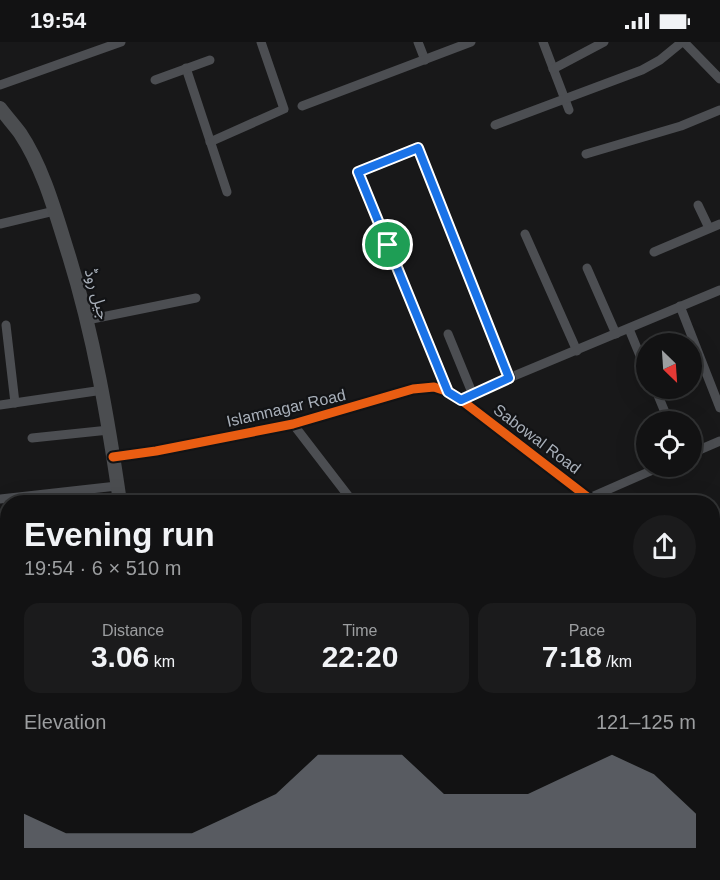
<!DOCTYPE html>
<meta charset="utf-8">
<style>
body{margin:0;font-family:Arial,"Noto Sans Arabic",sans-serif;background:#1b1b1c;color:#f1f3f6;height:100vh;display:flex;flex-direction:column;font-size:22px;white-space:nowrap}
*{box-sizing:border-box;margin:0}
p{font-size:20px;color:#9c9ea0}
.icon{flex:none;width:33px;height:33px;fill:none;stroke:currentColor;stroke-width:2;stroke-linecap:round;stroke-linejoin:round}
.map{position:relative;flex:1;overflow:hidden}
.details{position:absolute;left:0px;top:453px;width:720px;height:386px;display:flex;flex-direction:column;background:#121213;border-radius:24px 24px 0 0;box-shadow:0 6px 24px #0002,0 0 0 2px #313233}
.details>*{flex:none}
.needle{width:39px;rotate:155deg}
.fabs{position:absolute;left:636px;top:291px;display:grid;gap:12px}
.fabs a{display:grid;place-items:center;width:66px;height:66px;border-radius:50%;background:#121213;box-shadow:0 6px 24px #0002,0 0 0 2px #313233;font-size:30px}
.pin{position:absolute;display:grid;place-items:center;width:51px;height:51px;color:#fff;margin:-26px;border:3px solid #fff;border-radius:50%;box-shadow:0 2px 6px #0007}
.round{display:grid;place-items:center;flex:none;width:63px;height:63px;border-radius:32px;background:#1b1b1c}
.summary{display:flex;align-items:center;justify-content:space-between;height:102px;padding:0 24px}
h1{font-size:33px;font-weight:600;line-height:45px}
.metrics{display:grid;grid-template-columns:repeat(3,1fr);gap:9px;height:102px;padding:6px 24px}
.metrics div{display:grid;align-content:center;border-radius:15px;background:#1b1b1c;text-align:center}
.metrics b{font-size:30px;font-weight:600}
.metrics small{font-size:16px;font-weight:400}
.metrics p{font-size:16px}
.chart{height:168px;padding:12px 24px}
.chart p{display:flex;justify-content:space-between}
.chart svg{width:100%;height:108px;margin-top:6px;fill:#767b82;opacity:.7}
.status{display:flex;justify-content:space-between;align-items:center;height:42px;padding:0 30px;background:#121213;direction:ltr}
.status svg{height:16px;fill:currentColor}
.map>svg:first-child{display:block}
</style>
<div class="status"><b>19:54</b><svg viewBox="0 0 49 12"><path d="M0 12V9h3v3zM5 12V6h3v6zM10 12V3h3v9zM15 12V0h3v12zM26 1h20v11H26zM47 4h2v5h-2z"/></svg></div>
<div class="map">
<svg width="720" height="838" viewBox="0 0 720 838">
<rect width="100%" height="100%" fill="#181819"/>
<polygon fill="#1e261f" points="0,550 8,550 7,658 0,660"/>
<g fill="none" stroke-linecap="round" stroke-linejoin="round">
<g stroke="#4c4e52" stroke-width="9">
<polyline points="418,0 425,18"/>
<polyline points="543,0 569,68"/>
<polyline points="684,0 720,37"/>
<polyline points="186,26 227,150"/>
<polyline points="553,27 604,0"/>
<polyline points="155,38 210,18"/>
<polyline points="0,43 121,0"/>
<polyline points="302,64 471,0"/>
<polyline points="495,83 642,28 660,18 682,0"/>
<polyline points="210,100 284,67 261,0"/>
<polyline points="586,112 681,84 720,68"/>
<polyline points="698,163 709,186"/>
<polyline points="0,182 54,169"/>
<polyline points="525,192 577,309"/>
<polyline points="654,210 720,182"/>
<polyline points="587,226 616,292"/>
<polyline points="680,264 720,366"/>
<polyline points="87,278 196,256"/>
<polyline points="6,283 15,361"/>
<polyline points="629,287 646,328"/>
<polyline points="448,292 473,353"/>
<polyline points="655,346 669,380"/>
<polyline points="448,349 358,130 418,106 509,336"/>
<polyline points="461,358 509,336 720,248"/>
<polyline points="0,363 103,348"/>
<polyline points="293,382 353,460"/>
<polyline points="32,396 109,388"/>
<polyline points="692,411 720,399"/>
<polyline points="113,415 156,409 293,382 413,347 434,345 452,351 594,460"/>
<polyline points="589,456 662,424"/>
<polyline points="0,457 117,444"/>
<polyline points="712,508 720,505"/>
<polyline points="0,543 8,543"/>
<polyline points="712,555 720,561"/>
<polyline points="0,699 8,696"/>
<polyline points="712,772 720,790"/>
<polyline points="92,831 93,834"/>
<polyline points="126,831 127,838"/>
<polyline points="336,831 338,838"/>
<polyline points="558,831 562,838"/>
<polyline points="221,838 235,831"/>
</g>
<g stroke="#4b4d50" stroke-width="14">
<path d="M0,66c6,8 14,17 20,25 24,36 36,82 49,123 25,81 39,163 51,246"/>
<polyline points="0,780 8,777"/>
</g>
<defs>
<g id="cycleway">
<polyline points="448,349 358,130 418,106 509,336"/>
<polyline points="113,415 156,409 293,382 413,347 434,345 452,351 594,460"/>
</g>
</defs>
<use href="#cycleway" stroke="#121315" stroke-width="13"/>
<use href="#cycleway" stroke="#e95d12" stroke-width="9"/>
</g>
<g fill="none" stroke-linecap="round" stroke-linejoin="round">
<defs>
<polygon id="route" points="418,106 509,336 461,358 448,350 358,130"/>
</defs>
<use href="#route" stroke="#fff" stroke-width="12"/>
<use href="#route" stroke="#1a73e8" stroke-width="8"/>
</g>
<g text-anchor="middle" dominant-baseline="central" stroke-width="4.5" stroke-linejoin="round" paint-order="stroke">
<g font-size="16" fill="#a9b0ba" stroke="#121315">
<text transform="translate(97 252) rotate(74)">جیل روڈ</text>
<text transform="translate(286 366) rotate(-13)">Islamnagar Road</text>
<text transform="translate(537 397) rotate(37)">Sabowal Road</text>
</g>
</g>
</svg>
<div class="fabs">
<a><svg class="needle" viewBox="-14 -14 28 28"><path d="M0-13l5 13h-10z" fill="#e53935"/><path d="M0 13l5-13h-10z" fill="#9c9ea0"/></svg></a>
<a><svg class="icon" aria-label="locate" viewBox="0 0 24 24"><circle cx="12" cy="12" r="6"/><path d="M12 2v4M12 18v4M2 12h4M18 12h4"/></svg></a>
</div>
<div class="pin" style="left:388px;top:203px;background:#1e9e55"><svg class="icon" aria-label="arrive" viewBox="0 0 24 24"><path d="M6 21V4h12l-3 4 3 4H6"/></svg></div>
<section class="details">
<div class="summary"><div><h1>Evening run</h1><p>19:54 · 6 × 510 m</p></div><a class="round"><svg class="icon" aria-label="share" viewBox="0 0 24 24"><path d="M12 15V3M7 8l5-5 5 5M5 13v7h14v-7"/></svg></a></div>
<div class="metrics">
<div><p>Distance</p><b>3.06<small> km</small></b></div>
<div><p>Time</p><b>22:20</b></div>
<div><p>Pace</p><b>7:18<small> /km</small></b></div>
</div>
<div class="chart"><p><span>Elevation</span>121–125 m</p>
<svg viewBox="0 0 160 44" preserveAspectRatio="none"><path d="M0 44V30L10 38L20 38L30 38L40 38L50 30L60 22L70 6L80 6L90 6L100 22L110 22L120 22L130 14L140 6L150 14L160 30V44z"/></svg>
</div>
</section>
</div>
